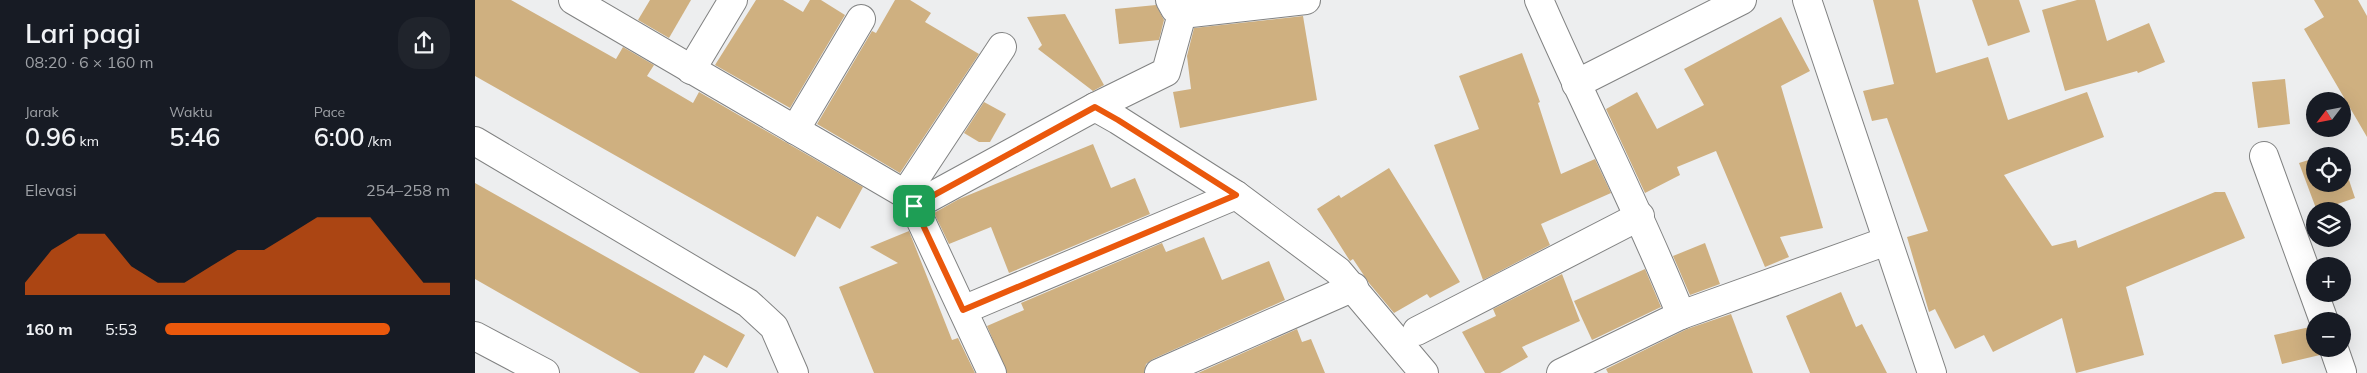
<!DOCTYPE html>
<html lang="id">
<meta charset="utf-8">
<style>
body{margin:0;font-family:Mulish,sans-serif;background:#20242c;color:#f1f3f6;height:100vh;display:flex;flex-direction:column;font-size:19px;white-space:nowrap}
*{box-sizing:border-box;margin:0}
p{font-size:16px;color:#9ea1a6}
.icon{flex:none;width:28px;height:28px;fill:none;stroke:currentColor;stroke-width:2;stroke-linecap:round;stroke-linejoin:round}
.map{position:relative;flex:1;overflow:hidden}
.sheet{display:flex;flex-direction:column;background:#171b24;width:475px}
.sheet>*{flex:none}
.needle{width:32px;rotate:238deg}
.fabs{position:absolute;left:1831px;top:92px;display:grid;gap:10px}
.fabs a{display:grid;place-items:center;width:45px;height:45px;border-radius:50%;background:#171b24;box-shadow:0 5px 20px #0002;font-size:25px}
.pin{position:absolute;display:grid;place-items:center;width:42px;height:42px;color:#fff;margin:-21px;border-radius:10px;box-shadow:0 2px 8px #0006}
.round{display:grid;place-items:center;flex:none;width:52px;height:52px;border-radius:20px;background:#20242c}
.overview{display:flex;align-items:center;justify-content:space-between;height:85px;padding:0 25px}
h1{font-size:28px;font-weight:600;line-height:38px}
.metrics{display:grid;grid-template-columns:repeat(3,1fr);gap:8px;height:85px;padding:5px 25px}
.metrics div{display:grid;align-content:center}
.metrics b{font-size:25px;font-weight:600}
.metrics small{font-size:14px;font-weight:400}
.metrics p{font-size:14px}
.chart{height:140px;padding:10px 25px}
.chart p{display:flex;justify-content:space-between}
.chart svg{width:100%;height:90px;margin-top:5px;fill:#ea580c;opacity:.7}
ul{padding:0 25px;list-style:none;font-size:16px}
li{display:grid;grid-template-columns:80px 60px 1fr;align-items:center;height:38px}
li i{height:12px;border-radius:6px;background:#ea580c}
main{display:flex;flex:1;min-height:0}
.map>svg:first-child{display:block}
</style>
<main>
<section class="sheet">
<div class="overview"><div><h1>Lari pagi</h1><p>08:20 · 6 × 160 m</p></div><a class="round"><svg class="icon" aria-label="share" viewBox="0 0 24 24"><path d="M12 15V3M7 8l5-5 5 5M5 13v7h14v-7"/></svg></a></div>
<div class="metrics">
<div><p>Jarak</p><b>0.96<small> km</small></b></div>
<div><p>Waktu</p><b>5:46</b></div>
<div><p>Pace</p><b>6:00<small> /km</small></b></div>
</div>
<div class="chart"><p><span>Elevasi</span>254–258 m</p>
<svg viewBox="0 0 160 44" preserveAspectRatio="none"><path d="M0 44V38L10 22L20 14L30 14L40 30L50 38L60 38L70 30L80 22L90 22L100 14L110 6L120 6L130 6L140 22L150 38L160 38V44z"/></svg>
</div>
<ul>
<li><b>160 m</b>5:53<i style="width:79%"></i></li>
</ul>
</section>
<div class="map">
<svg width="1892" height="373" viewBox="0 0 1892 373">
<rect width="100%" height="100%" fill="#edeeef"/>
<g fill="#cfb080">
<polygon points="0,0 36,0 141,59 148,47 179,65 172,76 218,103 224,92 388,187 365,229 342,216 320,257 0,76"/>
<polygon points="175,0 216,0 194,38 163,20"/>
<polygon points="281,0 308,0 328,12 335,0 346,0 370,15 315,108 240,65"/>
<polygon points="420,0 435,0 456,13 450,22 504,54 425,173 342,124 397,31 401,33"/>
<polygon points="1398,0 1443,0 1461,73 1513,57 1533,120 1612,92 1629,137 1529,175 1577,246 1601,240 1603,248 1740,192 1750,192 1770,238 1651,287 1669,355 1601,373 1587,318 1518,352 1509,335 1480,349 1460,309 1454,312 1432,237 1453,231 1412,118 1397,121 1388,91 1419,84"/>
<polygon points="1497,0 1544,0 1555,32 1513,46"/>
<polygon points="1602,0 1620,0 1632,41 1674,23 1690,62 1663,73 1662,71 1590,91 1567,10"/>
<polygon points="1839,0 1883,0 1892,16 1892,137 1829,29 1849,17"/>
<polygon points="681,5 689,20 684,40 644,44 640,9"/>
<polygon points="590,14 629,85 618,91 563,49 567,45 552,17"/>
<polygon points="828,16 842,100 705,128 698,92 716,89 712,56 719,28"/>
<polygon points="1306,17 1335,71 1306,86 1348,228 1305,237 1314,257 1290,267 1241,151 1202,167 1205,175 1170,193 1131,109 1162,92 1182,129 1229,105 1209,69"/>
<polygon points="1047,53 1065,102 1063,103 1086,174 1120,159 1136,193 1066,224 1075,245 1008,280 959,145 1004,129 984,76"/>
<polygon points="1810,79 1815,124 1783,128 1777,82"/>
<polygon points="509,102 531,114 515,142 504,142 489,133"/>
<polygon points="618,144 636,188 660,178 675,214 534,273 516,227 474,244 459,213 484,199"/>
<polygon points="1840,158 1840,184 1868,184 1868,162 1880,198 1842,211 1824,163"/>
<polygon points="914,168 985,282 955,298 952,294 919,313 894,283 878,259 875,261 842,209 864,195 866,198"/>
<polygon points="0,183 270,335 252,368 229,355 219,373 165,373 0,279"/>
<polygon points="434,231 477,340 483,338 500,373 399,373 364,287 423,263 395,247"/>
<polygon points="729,237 747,280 794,261 810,300 678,359 671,364 669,373 532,373 512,326 549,310 546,303 687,243 691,252"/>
<polygon points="1230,243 1245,284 1215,295 1198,256"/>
<polygon points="1170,269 1186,307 1117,340 1099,301"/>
<polygon points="1087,274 1105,321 1047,347 1053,357 1025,373 1010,373 987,332 1021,316 1018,309"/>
<polygon points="1366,292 1381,327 1387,324 1412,373 1335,373 1311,316"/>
<polygon points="1256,314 1278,373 1133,373 1131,369 1212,329"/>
<polygon points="1835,327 1840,333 1840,349 1844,349 1845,355 1807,364 1799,335"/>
<polygon points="822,329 827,342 836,339 850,373 723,373"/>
</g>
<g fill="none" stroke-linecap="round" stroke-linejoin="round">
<defs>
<g id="minor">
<polyline points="98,0 430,194 439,206 517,373"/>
<polyline points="695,0 700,9 707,14 831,0"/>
<path d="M1064,0c46,106 99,208 142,315l206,-74"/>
<polyline points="1332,0 1457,373"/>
<polyline points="216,70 258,0"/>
<polyline points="1101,84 1267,0"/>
<polyline points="620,107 691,72 707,14"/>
<polyline points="320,130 386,19"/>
<polyline points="0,141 273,303 299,327 319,373"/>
<polyline points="1789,156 1849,321"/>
<polyline points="430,194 527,47"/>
<polyline points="439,206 620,107 643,120 761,195 863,271 949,373"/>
<polyline points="488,310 761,195"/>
<polyline points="942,331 1165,216"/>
<polyline points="0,336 70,373"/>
<polyline points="1859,349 1867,372"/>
<polyline points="684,373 879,287"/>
<polyline points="1086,373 1206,315"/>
</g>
</defs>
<use href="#minor" stroke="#818282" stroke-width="30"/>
<use href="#minor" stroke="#fff" stroke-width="28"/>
</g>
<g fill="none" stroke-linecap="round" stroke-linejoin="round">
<defs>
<polygon id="route" points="620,107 643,120 761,195 488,310 439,206"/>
</defs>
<use href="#route" stroke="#fff" stroke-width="10"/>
<use href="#route" stroke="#ea580c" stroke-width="6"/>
</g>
</svg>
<div class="fabs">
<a><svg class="needle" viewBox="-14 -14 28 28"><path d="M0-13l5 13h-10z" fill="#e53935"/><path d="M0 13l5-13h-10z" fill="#9ea1a6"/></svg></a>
<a><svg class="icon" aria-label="locate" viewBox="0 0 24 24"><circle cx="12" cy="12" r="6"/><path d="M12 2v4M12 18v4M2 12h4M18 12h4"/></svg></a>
<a><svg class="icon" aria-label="layers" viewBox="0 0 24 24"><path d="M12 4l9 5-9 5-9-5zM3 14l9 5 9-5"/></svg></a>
<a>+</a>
<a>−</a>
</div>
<div class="pin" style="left:439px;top:206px;background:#1e9e55"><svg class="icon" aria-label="arrive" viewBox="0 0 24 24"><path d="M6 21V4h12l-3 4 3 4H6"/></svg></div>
</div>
</main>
